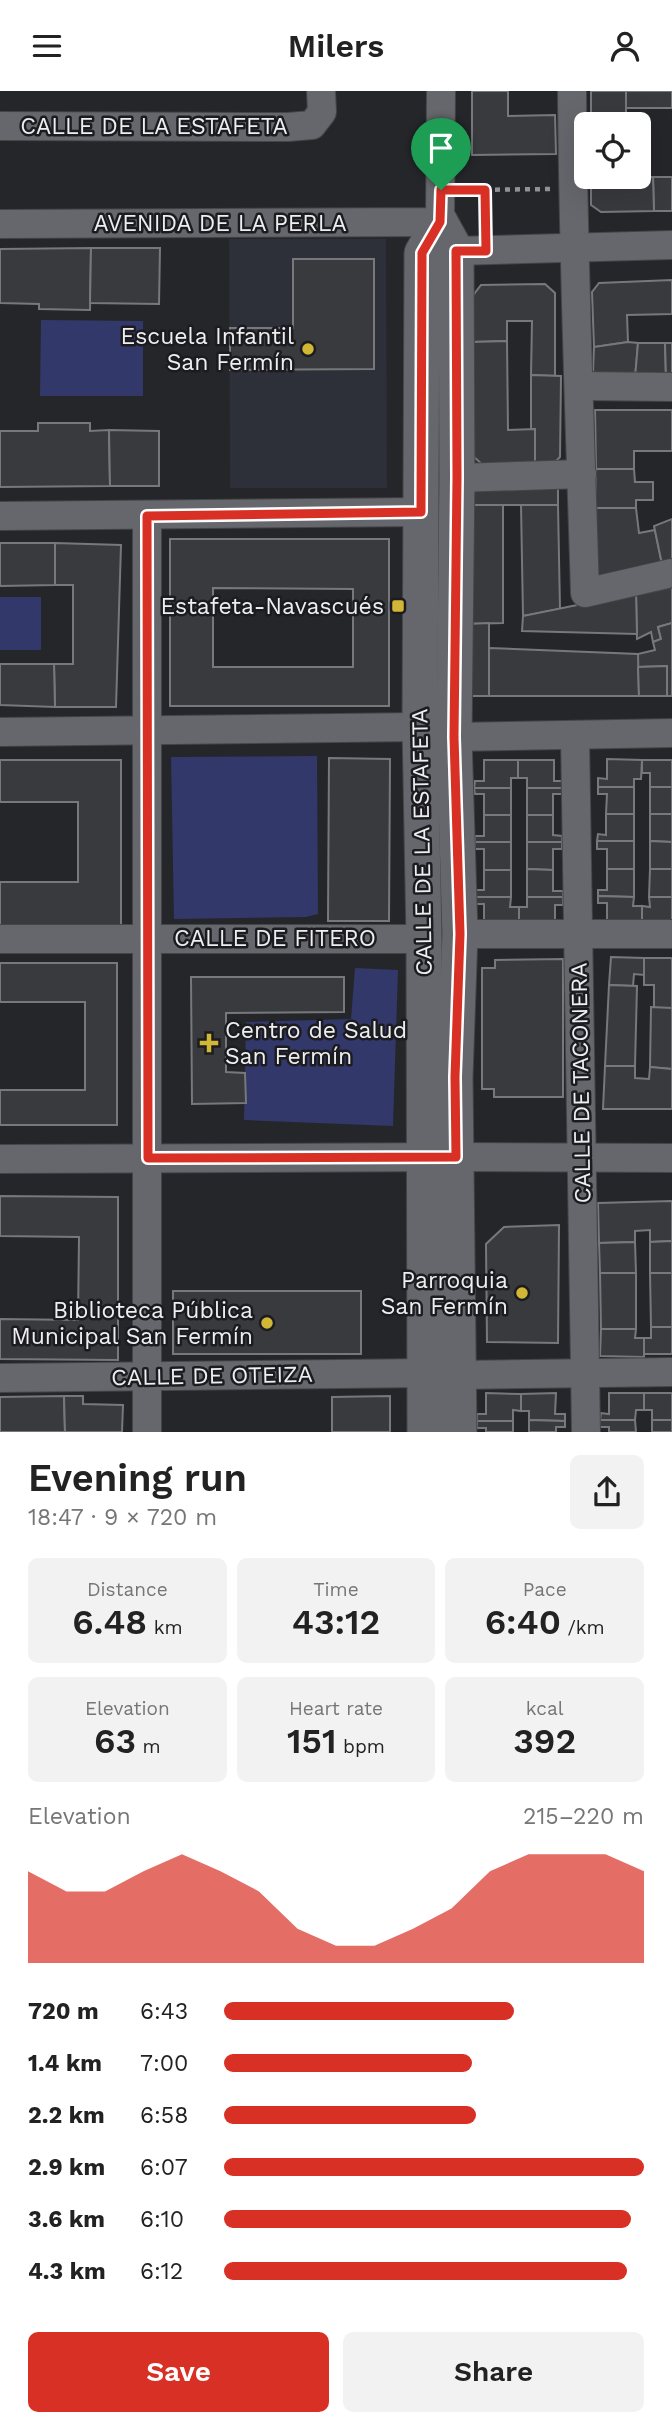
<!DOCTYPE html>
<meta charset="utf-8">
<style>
body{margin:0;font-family:"Work Sans",sans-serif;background:#f2f2f2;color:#222;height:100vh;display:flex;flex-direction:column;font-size:26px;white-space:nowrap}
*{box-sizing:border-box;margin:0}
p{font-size:23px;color:#767676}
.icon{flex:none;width:38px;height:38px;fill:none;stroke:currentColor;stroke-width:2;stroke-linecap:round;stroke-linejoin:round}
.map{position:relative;height:1341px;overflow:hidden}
.sheet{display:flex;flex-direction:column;background:#fff;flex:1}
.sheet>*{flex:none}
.buttons{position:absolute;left:574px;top:21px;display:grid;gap:14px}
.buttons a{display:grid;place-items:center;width:77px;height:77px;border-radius:10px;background:#fff;box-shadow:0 7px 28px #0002;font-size:35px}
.pin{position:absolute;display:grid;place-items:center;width:60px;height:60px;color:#fff;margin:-72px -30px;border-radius:50% 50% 50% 0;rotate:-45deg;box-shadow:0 0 7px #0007}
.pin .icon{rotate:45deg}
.round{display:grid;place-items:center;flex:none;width:74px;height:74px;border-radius:10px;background:#f2f2f2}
.headline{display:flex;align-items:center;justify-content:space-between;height:119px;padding:0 28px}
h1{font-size:38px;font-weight:600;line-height:52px}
.figures{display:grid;grid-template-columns:repeat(3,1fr);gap:10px;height:119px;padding:7px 28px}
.figures div{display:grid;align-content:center;border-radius:10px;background:#f2f2f2;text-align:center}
.figures b{font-size:35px;font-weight:600}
.figures small{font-size:19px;font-weight:400}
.figures p{font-size:19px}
.chart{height:196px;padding:14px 28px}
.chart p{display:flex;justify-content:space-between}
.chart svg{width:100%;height:126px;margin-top:7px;fill:#d93025;opacity:.7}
.button{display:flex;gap:14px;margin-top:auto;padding:14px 28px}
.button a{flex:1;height:80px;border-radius:10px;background:#d93025;color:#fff;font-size:28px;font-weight:600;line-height:80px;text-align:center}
.button a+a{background:#f2f2f2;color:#222}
ul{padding:0 28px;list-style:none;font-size:23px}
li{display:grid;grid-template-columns:112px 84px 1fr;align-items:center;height:52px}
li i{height:18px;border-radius:9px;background:#d93025}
header{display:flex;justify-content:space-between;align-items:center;height:91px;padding:0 28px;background:#fff;font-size:32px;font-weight:600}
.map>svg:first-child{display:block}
</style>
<header><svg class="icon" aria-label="menu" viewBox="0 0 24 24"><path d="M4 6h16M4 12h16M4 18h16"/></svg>Milers<svg class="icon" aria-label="person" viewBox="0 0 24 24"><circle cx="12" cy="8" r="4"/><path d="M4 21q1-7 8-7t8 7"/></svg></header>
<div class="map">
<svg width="672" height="1341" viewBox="0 0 672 1341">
<rect width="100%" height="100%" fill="#25262a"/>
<polygon fill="#2d2f39" points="229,148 386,148 387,397 230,397"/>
<g fill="#32386a">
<polygon points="41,229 143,230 143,305 40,305"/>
<rect x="0" y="506" width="41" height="53"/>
<polygon points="317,665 318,823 306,826 174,828 171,666"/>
<polygon points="355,877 398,879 393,1035 244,1029 246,931 351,928"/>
</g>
<g fill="#393a3e" stroke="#77787c" stroke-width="2" fill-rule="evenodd">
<polygon points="472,0 508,0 508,25 555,24 556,63 472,64"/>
<rect x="591" y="0" width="35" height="33"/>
<rect x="626" y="0" width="46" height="17"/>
<polygon points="653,86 672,86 672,120 654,120"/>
<polygon points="653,86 654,120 601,121 591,114 591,86"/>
<polygon points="91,157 90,219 39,218 39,213 0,212 0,158"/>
<polygon points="91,157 160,157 159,213 90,212"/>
<polygon points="293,168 374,168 374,278 230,279 230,237 293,237"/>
<polygon points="672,189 672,223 627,224 628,251 594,256 592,201 599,192"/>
<polygon points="545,193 555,202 555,285 531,284 532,230 507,230 507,250 472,251 471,207 481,194"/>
<polygon points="507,250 508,339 535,338 535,375 484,375 473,365 472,251"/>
<polygon points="628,251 638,252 635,287 603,288 593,280 594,256"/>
<polygon points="638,252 665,252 666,287 635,287"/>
<polygon points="665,252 672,252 672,287 666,287"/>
<polygon points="531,284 561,285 560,366 551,375 535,375 535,338 531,338"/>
<polygon points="595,319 672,319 672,360 634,360 634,378 596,378"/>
<polygon points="38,332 90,332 90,340 109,339 110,395 0,396 0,340 38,340"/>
<polygon points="109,339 159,340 159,395 110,395"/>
<polygon points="596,378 634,378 635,391 653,391 653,409 636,409 636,417 595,417"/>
<polygon points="558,390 558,414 466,414 466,391"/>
<polygon points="466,414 503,414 503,532 467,533"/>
<polygon points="521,414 558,414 560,518 523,525"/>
<polygon points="595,417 636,417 639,442 655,439 663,478 595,487"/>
<polygon points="672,428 672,476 663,478 654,435"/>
<path d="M170,448h219v167h-219zM213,497l140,1v78h-140z"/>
<polygon points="0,452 55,452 55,494 0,495"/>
<polygon points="55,452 121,454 116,616 55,616 54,573 73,573 73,494 55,494"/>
<polygon points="672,493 672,532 658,536 661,548 653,551 651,541 637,548 636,502"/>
<polygon points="636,502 637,543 522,540 523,525"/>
<polygon points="489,532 489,605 468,605 467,533"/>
<polygon points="672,532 672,605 667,605 667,575 638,576 638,563 655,559 653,551 661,548 658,536"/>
<polygon points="489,557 638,563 639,605 489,605"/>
<polygon points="0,573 54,573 55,616 0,614"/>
<polygon points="667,575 667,605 639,605 638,576"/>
<polygon points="329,667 390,668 389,830 328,830"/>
<polygon points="607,668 642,669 641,688 634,688 634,696 598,696 598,687 607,688"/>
<polygon points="0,669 121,669 121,834 0,834 0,791 78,791 78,711 0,711"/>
<polygon points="484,669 518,669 518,687 511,687 511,697 474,697 475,690 484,690"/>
<polygon points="518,669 554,669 554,690 562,690 563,697 527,697 527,687 518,687"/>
<polygon points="642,669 672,669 672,696 650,696 650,682 642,682"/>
<polygon points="598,696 634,696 634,723 606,723 607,703 598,703"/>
<rect x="650" y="696" width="22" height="27"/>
<polygon points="474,697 511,697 511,724 484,724 484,703 475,703"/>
<polygon points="527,697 563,697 562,703 553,703 553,724 527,724"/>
<polygon points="606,723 634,723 634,750 597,750 598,743 606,744"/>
<polygon points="650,723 672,723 672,751 650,750"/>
<polygon points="484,724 511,724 511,751 475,751 475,745 484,745"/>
<polygon points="527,724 553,724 553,744 562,745 562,751 527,751"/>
<polygon points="597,750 634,750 634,778 607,778 607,758 597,758"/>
<polygon points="650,750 672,751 672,778 650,778"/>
<polygon points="475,751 511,751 511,779 484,779 484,758 475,758"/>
<polygon points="527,751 562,751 562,758 553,758 553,779 527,778"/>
<polygon points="527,778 553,779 553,800 563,800 563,806 527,806"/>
<polygon points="607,778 634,778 634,806 598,805 598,799 607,799"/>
<polygon points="650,778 672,778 672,806 649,806"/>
<polygon points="484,779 511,779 511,806 475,806 475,799 484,799"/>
<polygon points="598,805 634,806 633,815 642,815 642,832 607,832 607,812 598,812"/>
<polygon points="475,806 511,806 510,816 519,816 519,833 484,833 484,813 475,813"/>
<polygon points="527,806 563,806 563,814 555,814 555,834 519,833 519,816 527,816"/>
<polygon points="649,806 672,806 672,832 642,832 642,815 650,816"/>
<polygon points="611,866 644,867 644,884 634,883 633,895 609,894"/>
<polygon points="644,867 672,867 672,917 654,917 654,894 644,894"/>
<polygon points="563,868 563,1006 494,1006 494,998 482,998 482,877 495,877 495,869"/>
<polygon points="0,872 117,872 117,1034 0,1034 0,999 85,999 85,911 0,911"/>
<polygon points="191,886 344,886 344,921 226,922 226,981 245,982 246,1012 192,1013"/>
<polygon points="609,894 637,895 635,975 605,975"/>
<polygon points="651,916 672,917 672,978 650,976"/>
<polygon points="605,975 635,975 635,987 649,988 650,976 672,978 672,1018 603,1018"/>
<polygon points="0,1105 118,1106 118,1269 0,1268 0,1228 78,1229 79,1146 0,1145"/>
<polygon points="672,1110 672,1150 650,1151 650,1139 635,1140 635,1151 599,1152 598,1112"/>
<polygon points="559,1134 558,1252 487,1251 486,1153 504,1136"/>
<polygon points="672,1150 672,1182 650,1182 650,1151"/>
<polygon points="635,1151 636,1182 600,1182 599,1152"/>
<polygon points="600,1182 636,1182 636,1238 601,1238"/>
<polygon points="650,1182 672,1182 672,1236 651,1236"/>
<rect x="173" y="1200" width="188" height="63"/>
<polygon points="651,1236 672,1236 672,1263 644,1263 644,1247 651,1247"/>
<polygon points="601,1238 636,1238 635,1247 644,1247 644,1266 600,1265"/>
<polygon points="486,1302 521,1303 521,1320 513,1319 513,1330 477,1330 477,1323 486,1323"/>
<polygon points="556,1302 555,1323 565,1323 565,1330 529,1329 529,1320 521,1320 521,1303"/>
<polygon points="609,1302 644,1302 644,1319 636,1319 635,1329 600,1329 601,1322 609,1323"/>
<polygon points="644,1302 672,1302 672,1329 652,1329 652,1319 644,1319"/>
<polygon points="64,1305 65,1341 0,1341 0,1306"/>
<polygon points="64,1305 83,1305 83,1313 123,1314 122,1341 65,1341"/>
<polygon points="390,1305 390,1341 332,1341 332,1306"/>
<polygon points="529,1329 565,1330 565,1336 556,1336 556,1341 529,1341"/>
<polygon points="600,1329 635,1329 636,1341 609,1341 609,1336 600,1336"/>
<rect x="652" y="1329" width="20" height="12"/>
<polygon points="477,1330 513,1330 513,1341 486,1341 486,1337 477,1337"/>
</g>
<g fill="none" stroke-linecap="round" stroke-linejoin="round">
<defs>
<g id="minor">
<path d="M572,0c1,167 8,335 13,502l87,-20"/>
<polyline points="0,35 288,36 312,34 322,21 321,0"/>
<polyline points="0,133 440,131 441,0"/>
<polyline points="456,160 672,154"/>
<polyline points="580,295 672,296"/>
<polyline points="457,387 582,383"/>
<polyline points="0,425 421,421"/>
<polyline points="147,425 147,1341"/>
<polyline points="0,641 420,636"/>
<polyline points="575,644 586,1341"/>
<polyline points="454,646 672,642"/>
<polyline points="460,843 672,843"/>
<polyline points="0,848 424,848"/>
<polyline points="0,1068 456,1066 672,1067"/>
<polyline points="458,1284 672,1281"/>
<polyline points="0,1287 425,1282"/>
</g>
<g id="tertiary">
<polyline points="440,131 456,160 457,387 454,646 460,843 455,986 459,1341"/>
<polyline points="425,1341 424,848 420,636 422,162 440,131"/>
</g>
</defs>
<use href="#minor" stroke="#444547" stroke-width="30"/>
<use href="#tertiary" stroke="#444547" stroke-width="37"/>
<g stroke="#919295" stroke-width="4.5" stroke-dasharray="5 5" stroke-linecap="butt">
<polyline points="465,99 551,98"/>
<polyline points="485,99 486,134"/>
</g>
<use href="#minor" stroke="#66676c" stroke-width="28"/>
<use href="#tertiary" stroke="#66676c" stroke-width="35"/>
</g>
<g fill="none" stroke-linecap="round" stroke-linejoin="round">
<defs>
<polygon id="route" points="441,99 485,99 486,160 456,160 457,387 454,646 460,843 455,986 456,1066 148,1067 147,425 421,421 422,162 440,131"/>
</defs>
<use href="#route" stroke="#fff" stroke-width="14"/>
<use href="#route" stroke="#d93025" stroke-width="9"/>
</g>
<g fill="#d2b736" stroke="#1c1c20" stroke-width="2.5">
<circle cx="308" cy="258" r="7"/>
<rect x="391" y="508" width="14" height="14" rx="3.5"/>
<path d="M205.5 941.5h7v7h7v7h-7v7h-7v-7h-7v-7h7z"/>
<circle cx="522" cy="1202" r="7"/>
<circle cx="267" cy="1232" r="7"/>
</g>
<g text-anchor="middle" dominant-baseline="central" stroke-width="5" stroke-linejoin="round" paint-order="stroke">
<g font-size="23" fill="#edeef0" stroke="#1c1c20">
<text x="154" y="35">CALLE DE LA ESTAFETA</text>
<text x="220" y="132">AVENIDA DE LA PERLA</text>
<text transform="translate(422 751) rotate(-91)">CALLE DE LA ESTAFETA</text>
<text x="275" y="847">CALLE DE FITERO</text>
<text transform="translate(581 992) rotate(-91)">CALLE DE TACONERA</text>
<text transform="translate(212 1285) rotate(-1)">CALLE DE OTEIZA</text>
</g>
<g font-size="23" fill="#edeef0" stroke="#1c1c20" text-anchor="end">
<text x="294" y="245">Escuela Infantil<tspan x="294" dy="26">San Fermín</tspan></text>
<text x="384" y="515">Estafeta-Navascués</text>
<text x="225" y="939" text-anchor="start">Centro de Salud<tspan x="225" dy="26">San Fermín</tspan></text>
<text x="508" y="1189">Parroquia<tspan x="508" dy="26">San Fermín</tspan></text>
<text x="253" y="1219">Biblioteca Pública<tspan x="253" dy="26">Municipal San Fermín</tspan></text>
</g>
</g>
</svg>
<div class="buttons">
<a><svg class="icon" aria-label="locate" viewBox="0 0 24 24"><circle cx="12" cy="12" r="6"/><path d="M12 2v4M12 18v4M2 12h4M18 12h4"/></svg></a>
</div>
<div class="pin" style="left:441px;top:99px;background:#1e9e55"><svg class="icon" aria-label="arrive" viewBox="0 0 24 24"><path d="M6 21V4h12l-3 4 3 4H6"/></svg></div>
</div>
<section class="sheet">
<div class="headline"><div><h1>Evening run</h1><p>18:47 · 9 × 720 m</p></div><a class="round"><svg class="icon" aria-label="share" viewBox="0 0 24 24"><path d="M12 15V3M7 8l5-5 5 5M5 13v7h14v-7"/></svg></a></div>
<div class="figures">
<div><p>Distance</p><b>6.48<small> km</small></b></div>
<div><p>Time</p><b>43:12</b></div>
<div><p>Pace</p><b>6:40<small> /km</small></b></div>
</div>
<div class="figures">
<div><p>Elevation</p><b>63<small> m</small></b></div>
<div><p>Heart rate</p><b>151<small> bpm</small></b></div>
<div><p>kcal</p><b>392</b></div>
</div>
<div class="chart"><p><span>Elevation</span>215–220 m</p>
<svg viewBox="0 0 160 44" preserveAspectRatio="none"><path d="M0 44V12L10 19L20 19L30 12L40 6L50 12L60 19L70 32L80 38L90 38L100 32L110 25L120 12L130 6L140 6L150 6L160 12V44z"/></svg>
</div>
<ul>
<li><b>720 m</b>6:43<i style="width:69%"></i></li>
<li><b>1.4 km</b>7:00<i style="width:59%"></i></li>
<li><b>2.2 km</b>6:58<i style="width:60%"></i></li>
<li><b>2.9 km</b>6:07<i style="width:100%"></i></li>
<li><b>3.6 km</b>6:10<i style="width:97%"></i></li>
<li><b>4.3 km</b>6:12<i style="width:96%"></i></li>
</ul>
<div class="button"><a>Save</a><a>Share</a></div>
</section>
